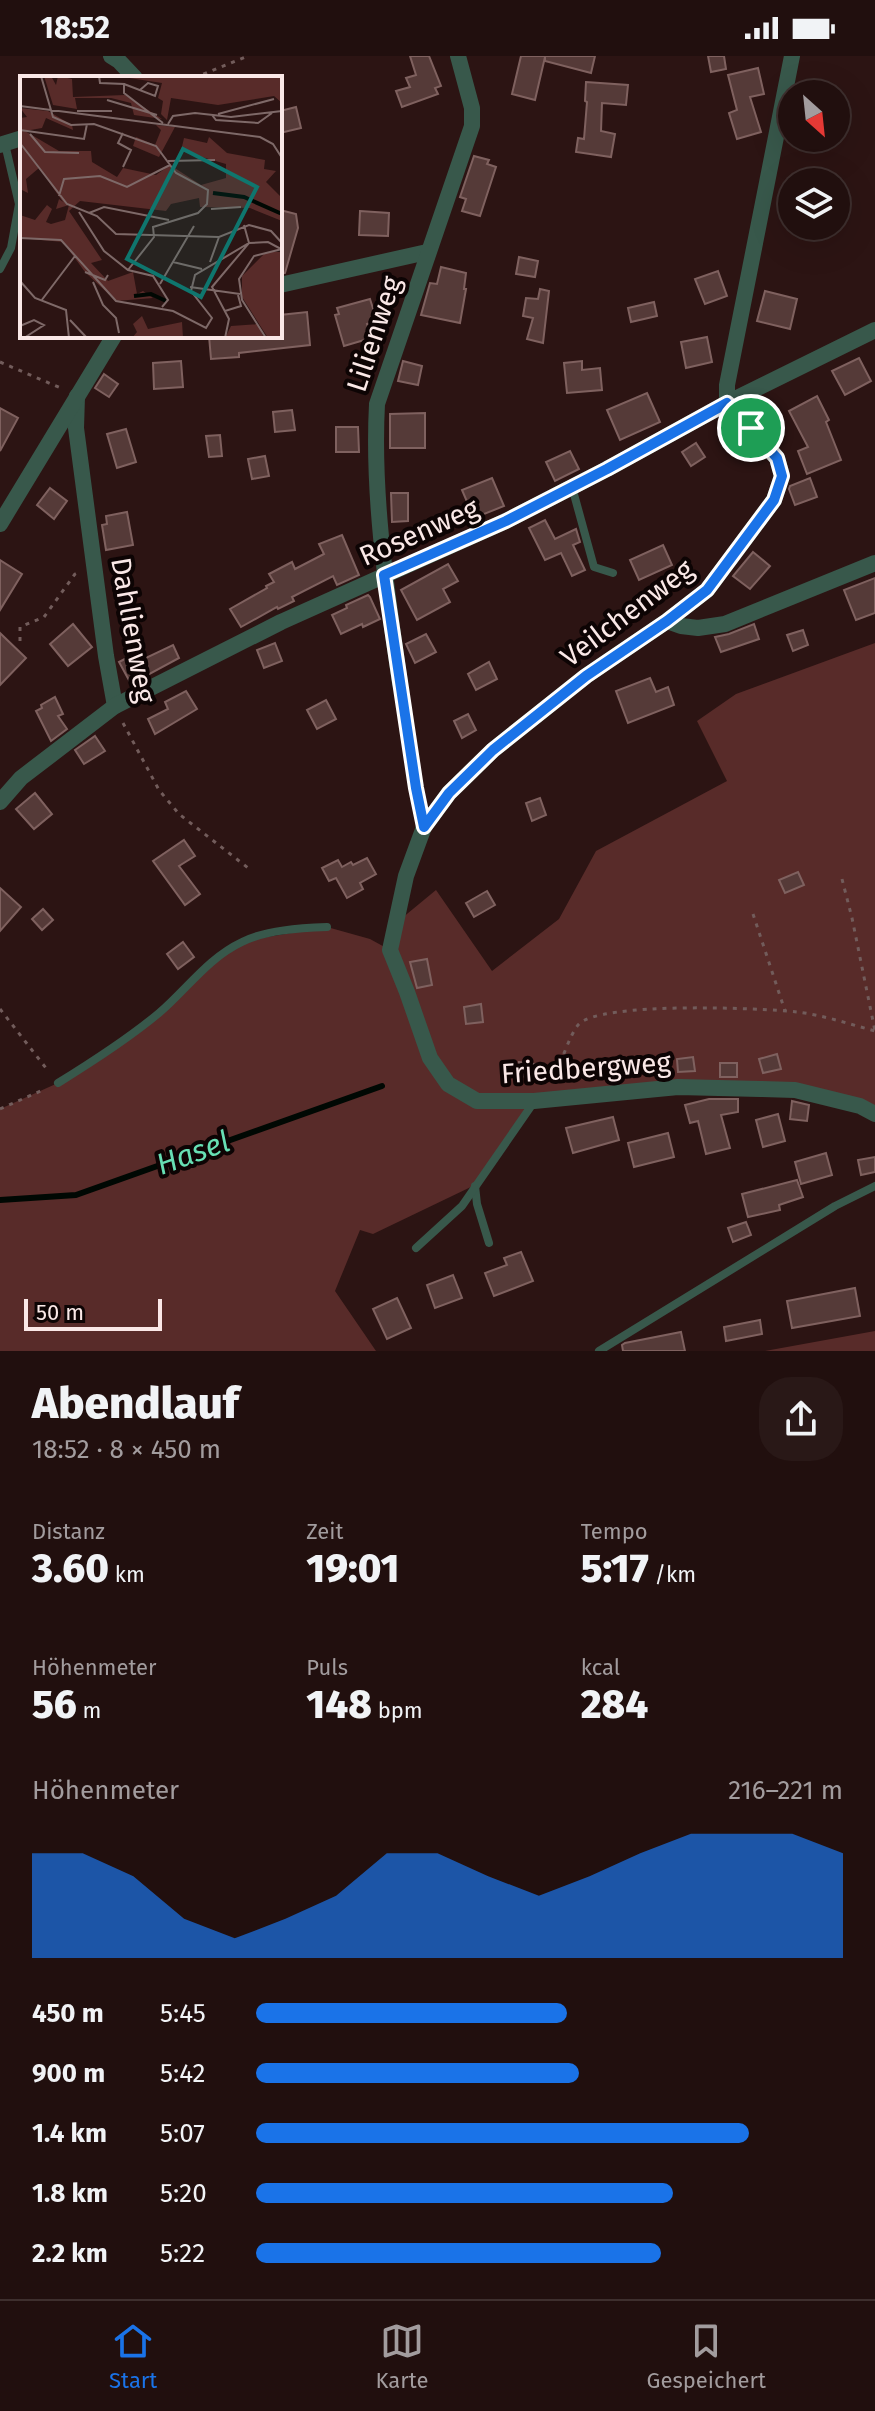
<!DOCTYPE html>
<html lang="de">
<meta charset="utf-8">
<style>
body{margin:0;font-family:"Fira Sans",sans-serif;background:#291817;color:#f1f3f6;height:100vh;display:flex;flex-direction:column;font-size:30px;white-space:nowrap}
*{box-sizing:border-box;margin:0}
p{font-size:26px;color:#a29c9e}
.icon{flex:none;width:44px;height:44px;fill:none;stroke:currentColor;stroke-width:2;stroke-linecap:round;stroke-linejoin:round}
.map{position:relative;height:1295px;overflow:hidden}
.side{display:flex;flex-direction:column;background:#210f0e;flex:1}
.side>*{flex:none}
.needle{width:52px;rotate:153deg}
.fabs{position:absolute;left:778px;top:24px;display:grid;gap:16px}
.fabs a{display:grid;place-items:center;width:72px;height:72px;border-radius:50%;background:#210f0e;box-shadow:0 8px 32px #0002,0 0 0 2px #3e2f2e;font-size:40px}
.scale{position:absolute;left:24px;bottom:20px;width:138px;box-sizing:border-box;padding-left:8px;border:4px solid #fae8e7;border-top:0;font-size:22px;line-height:28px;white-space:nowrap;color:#fae8e7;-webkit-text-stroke:6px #0d0404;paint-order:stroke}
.pin{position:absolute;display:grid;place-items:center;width:68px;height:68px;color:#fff;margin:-34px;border:4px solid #fff;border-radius:50%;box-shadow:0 2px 8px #0007}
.round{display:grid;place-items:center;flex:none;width:84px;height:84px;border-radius:32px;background:#291817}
.overview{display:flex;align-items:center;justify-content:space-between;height:136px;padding:0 32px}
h1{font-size:44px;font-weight:800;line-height:60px}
.figures{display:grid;grid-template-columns:repeat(3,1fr);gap:12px;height:136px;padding:8px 32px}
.figures div{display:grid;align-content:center}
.figures b{font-size:40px;font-weight:800}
.figures small{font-size:22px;font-weight:400}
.figures p{font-size:22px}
.chart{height:224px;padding:16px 32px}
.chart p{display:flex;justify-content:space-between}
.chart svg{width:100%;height:144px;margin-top:8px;fill:#1a73e8;opacity:.7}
ul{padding:0 32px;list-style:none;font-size:26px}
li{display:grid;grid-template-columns:128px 96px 1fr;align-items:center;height:60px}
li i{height:20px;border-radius:10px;background:#1a73e8}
.status{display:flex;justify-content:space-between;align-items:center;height:56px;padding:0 40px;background:#210f0e;direction:ltr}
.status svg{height:22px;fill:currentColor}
.dock{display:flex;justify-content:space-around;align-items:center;height:112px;border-top:2px solid #3e2f2e;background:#210f0e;font-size:22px;color:#a29c9e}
.dock a{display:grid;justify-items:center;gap:4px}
.dock .active{color:#1a73e8}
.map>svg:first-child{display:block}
</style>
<div class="status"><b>18:52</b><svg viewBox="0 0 49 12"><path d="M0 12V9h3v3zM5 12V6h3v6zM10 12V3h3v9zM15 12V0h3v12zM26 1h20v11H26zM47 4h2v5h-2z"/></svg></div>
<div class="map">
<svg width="875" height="1295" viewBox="0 0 875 1295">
<rect width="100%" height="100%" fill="#2c1413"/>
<g fill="#582b29">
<polygon points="875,587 875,1058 795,1034 535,1045 475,1129 373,1178 360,1174 335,1235 376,1295 0,1295 0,1053 58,1027 125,983 211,906 244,885 327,871 370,883 390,894 396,867 436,834 492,915 559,863 596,795 727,725 697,665 736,638"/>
<polygon points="875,1275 875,1295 765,1295"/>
</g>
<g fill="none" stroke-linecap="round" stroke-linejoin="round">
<polyline stroke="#000803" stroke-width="6" points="0,1144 76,1139 382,1030"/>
</g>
<g fill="#553a38" stroke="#7f615f" stroke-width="2">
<polygon points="410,0 429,0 441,30 435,32 438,38 402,51 396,35 410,31 406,22 416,19"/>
<polygon points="521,0 595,0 591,17 545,5 545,1 535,44 512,38"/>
<polygon points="708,0 724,0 726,13 711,16"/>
<polygon points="758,12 764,38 750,41 761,76 737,83 729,57 737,54 728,19"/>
<polygon points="586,26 628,29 626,49 602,47 601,75 615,78 611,101 576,96 578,82 584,83 587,46 585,45"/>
<polygon points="296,51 301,72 280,77 280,55"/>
<polygon points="474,100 489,104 487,108 496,111 480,160 462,155 466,143 460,141"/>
<polygon points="280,154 296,158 298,172 285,217 280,218"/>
<polygon points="360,155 389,157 388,180 359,179"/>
<polygon points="519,201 538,205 535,221 516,218"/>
<polygon points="441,211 466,217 464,233 466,233 460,267 421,259 430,227 437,228"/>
<polygon points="718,215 727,240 705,248 695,223"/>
<polygon points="540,233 549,235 543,287 527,283 533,262 523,260 526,242 538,243"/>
<polygon points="765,235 797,243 790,273 757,265"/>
<polygon points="370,243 377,265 367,268 371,282 344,290 335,259 339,258 337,252"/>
<polygon points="654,246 657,260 631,266 628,252"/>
<polygon points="307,256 310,289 239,297 239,301 211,303 209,280 280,280 280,259"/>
<polygon points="707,281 712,306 686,312 681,286"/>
<polygon points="859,302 871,325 845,339 832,315"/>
<polygon points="181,305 183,331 154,333 153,307"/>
<polygon points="403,305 422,310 418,329 398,325"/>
<polygon points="582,305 582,314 600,312 602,334 567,337 564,307"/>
<polygon points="104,318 118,328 109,341 95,332"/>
<polygon points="647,337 660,366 620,384 607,354"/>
<polygon points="817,340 829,364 826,366 841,404 807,418 798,395 808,391 789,355"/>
<polygon points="0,352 18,362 0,395"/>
<polygon points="292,354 295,374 275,376 273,356"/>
<polygon points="425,357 425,392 390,392 390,358"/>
<polygon points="336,371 358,371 359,396 336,396"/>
<polygon points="126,373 136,406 117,412 107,378"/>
<polygon points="220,379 222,400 209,401 206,380"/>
<polygon points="696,387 705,401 691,410 682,396"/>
<polygon points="570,395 579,413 555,425 546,406"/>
<polygon points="265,400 269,420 252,423 248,403"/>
<polygon points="492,422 504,450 474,462 462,434"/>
<polygon points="810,422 817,441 795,449 789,433 790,430"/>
<polygon points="50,432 67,445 54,463 37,449"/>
<polygon points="391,437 408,437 408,465 392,466"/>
<polygon points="127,456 133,489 106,494 102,469 107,468 106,460"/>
<polygon points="545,464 555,483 576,473 580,486 573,489 585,514 572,520 561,497 545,504 529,472"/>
<polygon points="342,479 359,519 337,529 333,520 292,541 294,545 278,553 277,551 241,571 230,553 267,532 266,530 274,526 269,518 292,506 295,513 324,498 319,488"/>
<polygon points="663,489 672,509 639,524 630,504"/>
<polygon points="753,496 770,510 750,533 733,520"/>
<polygon points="0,504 22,518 0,554"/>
<polygon points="448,508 458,525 443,533 450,546 417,564 401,534"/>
<polygon points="875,522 875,557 856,564 844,534"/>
<polygon points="368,539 370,541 380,563 363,571 362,568 341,578 332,559 347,552 346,549"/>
<polygon points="73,568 92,591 68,610 50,588"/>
<polygon points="754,568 759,583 721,596 715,581 729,578"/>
<polygon points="803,574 808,589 793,595 787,579"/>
<polygon points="0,577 26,602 0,629"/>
<polygon points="426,578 436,596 415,607 406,588"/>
<polygon points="275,587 282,605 264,612 257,594"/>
<polygon points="173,589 179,602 131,628 119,606 142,594 146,602"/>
<polygon points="489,606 497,623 476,634 468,618"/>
<polygon points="650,622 656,636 668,631 674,649 628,667 616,635"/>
<polygon points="186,635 197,653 155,678 148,663 168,653 165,646"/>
<polygon points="55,641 63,658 58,660 67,673 51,685 36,655 42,652 41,649"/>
<polygon points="326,644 336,663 317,673 307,654"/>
<polygon points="468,658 476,674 462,682 454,665"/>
<polygon points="95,680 105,695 84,708 75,694"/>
<polygon points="35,737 52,758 34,773 16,753"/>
<polygon points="540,742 546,759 532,765 526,747"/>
<polygon points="184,784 195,800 179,810 200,838 185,849 153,805"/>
<polygon points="367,802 376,818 360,827 363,833 347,842 336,822 329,825 322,812 338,804 342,811 351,806 353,809"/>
<polygon points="798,816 804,829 785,837 779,824"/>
<polygon points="0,832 21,851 0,875"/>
<polygon points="487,835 495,849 474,861 466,847"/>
<polygon points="43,853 53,864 42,874 32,863"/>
<polygon points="183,886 194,901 178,913 167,898"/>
<polygon points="427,903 432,929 417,932 410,906"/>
<polygon points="481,948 483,966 466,968 464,951"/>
<polygon points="777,998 781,1013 763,1017 759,1003"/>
<polygon points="693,1001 695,1015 678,1016 677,1003"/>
<polygon points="519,1006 536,1008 534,1022 518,1020"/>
<rect x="720" y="1007" width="17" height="14"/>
<polygon points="709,1043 738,1043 738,1056 721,1059 730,1092 706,1098 698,1065 690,1067 685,1049"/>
<polygon points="792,1045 809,1049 807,1065 790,1063"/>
<polygon points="778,1058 785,1085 763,1091 756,1064"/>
<polygon points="613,1061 619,1084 573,1097 566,1072"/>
<polygon points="668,1077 674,1101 634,1111 628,1087"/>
<polygon points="826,1097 832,1119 801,1128 795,1106"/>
<polygon points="875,1101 875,1116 861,1119 858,1104"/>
<polygon points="797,1124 803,1141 779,1149 780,1154 748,1161 742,1138"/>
<polygon points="746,1166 751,1179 733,1186 728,1172"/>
<polygon points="521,1196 533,1225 494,1240 485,1217 507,1209 504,1202"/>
<polygon points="453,1219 462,1242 435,1252 427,1229"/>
<polygon points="855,1232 860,1260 792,1272 787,1245"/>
<polygon points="397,1242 411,1272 387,1283 373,1253"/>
<polygon points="760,1264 762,1278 726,1285 724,1271"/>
<polygon points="681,1276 685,1295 623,1295 622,1289 625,1287"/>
</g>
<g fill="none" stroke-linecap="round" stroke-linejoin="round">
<g stroke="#725c5b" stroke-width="3" stroke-dasharray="4 6" stroke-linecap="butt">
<polyline points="194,22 248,0"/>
<polyline points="0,306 63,333"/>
<polyline points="20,585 20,571 44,561 75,518 79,516"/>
<polyline points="403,644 419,747"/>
<polyline points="123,667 159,734 179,758 252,815"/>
<polyline points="842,823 852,862 875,975"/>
<polyline points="753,858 785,955"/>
<polyline points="0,953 49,1016"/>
<path d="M553,1026c6,-14 16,-46 25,-57 20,-24 184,-17 219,-13 26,3 52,12 78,19"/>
<polyline points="0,1053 45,1033"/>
</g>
<g stroke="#38584b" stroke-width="8">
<polyline points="0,213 11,192 19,148 5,88"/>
<polyline points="572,431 594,511 613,517"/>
<path d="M58,1027c34,-21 70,-44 101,-70 28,-24 49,-55 83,-71 24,-12 59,-14 85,-15"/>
<polyline points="475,1130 477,1148 489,1187"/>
<polyline points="416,1192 462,1150 534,1046"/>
<polyline points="599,1295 835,1150 875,1130"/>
</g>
<g stroke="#38584b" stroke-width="16">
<polyline points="111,0 119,5 135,22"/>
<polyline points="792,0 727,329 727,347 777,402 782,420 774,444 707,534 667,565 586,620 493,694 449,737 424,771 406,820 390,894 407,936 430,1002 448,1028 477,1045 534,1045 678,1031 760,1033 795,1034 860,1050 875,1058"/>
<polyline points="0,89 22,82"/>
<polyline points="280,229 427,196"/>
<polyline points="77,340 76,372 106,600 115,650"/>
<polyline points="0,468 114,280"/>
<polyline points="667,565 681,570 698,572 725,568 875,507"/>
<path d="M400,627c-13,-90 -28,-187 -23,-279l95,-278v-18l-14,-52"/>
<polyline points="0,746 21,722 115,650 281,566 506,465 607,413 727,347 875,274"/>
</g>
</g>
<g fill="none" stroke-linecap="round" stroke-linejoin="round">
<defs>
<polygon id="route" points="727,347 777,402 782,420 774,444 707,534 667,565 586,620 493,694 449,737 424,771 416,732 384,519 506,465 607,413"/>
</defs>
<use href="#route" stroke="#fff" stroke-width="16"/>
<use href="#route" stroke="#1a73e8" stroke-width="10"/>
</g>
<g text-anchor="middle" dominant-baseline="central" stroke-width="8" stroke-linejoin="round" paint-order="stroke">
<g font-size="28" fill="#fae8e7" stroke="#0d0404">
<text transform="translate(374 278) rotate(-72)">Lilienweg</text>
<text transform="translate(419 476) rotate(-24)">Rosenweg</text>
<text transform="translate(627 557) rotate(-37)">Veilchenweg</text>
<text transform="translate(133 574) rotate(80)">Dahlienweg</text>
<text transform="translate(586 1012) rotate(-4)">Friedbergweg</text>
</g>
<g font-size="30" font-style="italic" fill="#67dfb4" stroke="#0d0404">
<text transform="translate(193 1097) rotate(-20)">Hasel</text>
</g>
</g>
<g transform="translate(20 20)">
<rect width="262" height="262" fill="#2c1413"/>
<path d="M24,0h7l5,9 2,-9 14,3 1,18 52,-2 37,24 -28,-4 -3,-12 -20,-5h-36l2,11 -24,-4zM262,0v27l-8,-7 -56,9 -47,-7 -4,22 -6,-6 2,-13 -5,-3 4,-15 -39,-6zM0,32l28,3 24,14 1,5 -27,-12 -4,10 -17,3 34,20h32l1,11 25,15 6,-9 33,7 14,-10 31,20 25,-7v-14l-45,-13 3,-13 23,5 2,-6 18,16 38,7 -1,9 12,2 -10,11 16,16v23l-32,-13 -50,-1 -1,-9 -28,6 -5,7 -86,-10 -11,10 33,49 -11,3 17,18 25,-9 4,22 6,-3 10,7 -37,3 -31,-29 -22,-30 -43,-4v-23l15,5 12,-15 5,4 -6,13 5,2 14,-4 4,-15 -13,4 3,-10 4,3 -24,-34 -13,11 2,14 -8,-4v-71l7,-1zM136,49l19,2 -16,30 -26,-11 3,-9 19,8 6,-15zM246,176h16v86h-14l-26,-41v-21zM122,240l6,13 34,-7 1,16h-51l5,-6 -4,-8zM238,248l6,14h-39l6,-12z" fill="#582b29"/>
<path fill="none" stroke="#000803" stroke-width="4" d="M193,117l31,4 38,17M114,220l17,-2 15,7"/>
<path fill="none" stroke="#7e6968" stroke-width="2" d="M21,0l12,41 18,8 23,-1 62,22 20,27 32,17 -1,14 -9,9 -45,14 1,10 -26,33M79,0l1,7 24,1v9l39,30M104,8l31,12 3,-10 -10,-3 -8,7M87,24l50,15M0,30l240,31 13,7 9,14M57,35h35M198,38l56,-15M192,39l4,5 42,3 14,-10M148,48l5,-8 22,-3 36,4 51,-6M0,54l64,9 3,-15M103,57l-5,10 13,7 -8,17M10,58l15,18 34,1M0,67l47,61 30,12 19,18 103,3 30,-12 22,6 11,12M148,85l47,-1M39,120l5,-17 36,-3 27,11 43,-22M191,133l30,-2M59,136l25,39 24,19 25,6 15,24 -6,7M69,137l15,-6 65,13M0,162l41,2 55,61 57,10 33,17 6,-10 -21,-27 4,-16 54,-32 19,-1 13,7M153,186l29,7M190,186l9,-25M65,196l20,8 3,-5M0,205l15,17 31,12 3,28M73,206l10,23 13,13 3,15M140,208l34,-58M170,211l50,7M21,225l34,-45M205,235l16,-5 -3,-11M50,244l17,18M0,250l14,-6 10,5 -20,13M205,262l4,-19 -17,-32 37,-44 -5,-18M246,262l-24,-38 -3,-21 15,-23 28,-7"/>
<path fill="#0f766e" fill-opacity="0.15" stroke="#0f766e" stroke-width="4" d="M163,73l74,38 -56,110 -74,-38z"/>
<rect width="262" height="262" fill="none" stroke="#fae8e7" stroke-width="4"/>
</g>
</svg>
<div class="fabs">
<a><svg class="needle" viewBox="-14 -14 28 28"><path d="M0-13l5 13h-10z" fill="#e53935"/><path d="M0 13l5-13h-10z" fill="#a29c9e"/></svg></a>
<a><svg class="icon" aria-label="layers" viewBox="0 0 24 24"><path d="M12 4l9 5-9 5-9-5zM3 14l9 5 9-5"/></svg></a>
</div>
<div class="scale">50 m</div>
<div class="pin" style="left:751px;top:372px;background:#1e9e55"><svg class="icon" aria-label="arrive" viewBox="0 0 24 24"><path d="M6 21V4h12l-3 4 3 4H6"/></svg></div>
</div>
<section class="side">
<div class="overview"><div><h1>Abendlauf</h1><p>18:52 · 8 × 450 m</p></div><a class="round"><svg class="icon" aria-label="share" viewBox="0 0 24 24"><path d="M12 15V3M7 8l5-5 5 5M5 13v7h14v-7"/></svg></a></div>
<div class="figures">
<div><p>Distanz</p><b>3.60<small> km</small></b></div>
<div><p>Zeit</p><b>19:01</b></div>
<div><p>Tempo</p><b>5:17<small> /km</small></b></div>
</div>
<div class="figures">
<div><p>Höhenmeter</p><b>56<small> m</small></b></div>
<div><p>Puls</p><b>148<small> bpm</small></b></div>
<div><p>kcal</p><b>284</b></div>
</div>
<div class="chart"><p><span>Höhenmeter</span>216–221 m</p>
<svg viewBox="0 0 160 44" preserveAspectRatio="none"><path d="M0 44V12L10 12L20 19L30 32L40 38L50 32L60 25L70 12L80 12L90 19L100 25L110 19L120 12L130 6L140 6L150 6L160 12V44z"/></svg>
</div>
<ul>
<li><b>450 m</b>5:45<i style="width:53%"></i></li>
<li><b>900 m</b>5:42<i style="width:55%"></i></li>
<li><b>1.4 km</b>5:07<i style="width:84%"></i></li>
<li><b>1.8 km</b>5:20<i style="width:71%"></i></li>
<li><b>2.2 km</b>5:22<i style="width:69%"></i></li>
</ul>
</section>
<nav class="dock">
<a class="active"><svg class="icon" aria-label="home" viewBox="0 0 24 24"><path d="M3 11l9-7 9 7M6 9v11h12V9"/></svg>Start</a>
<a><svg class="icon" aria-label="map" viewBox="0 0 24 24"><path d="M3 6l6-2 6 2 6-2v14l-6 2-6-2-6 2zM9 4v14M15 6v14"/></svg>Karte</a>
<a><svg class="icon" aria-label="saved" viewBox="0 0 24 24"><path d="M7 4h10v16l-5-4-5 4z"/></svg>Gespeichert</a>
</nav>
